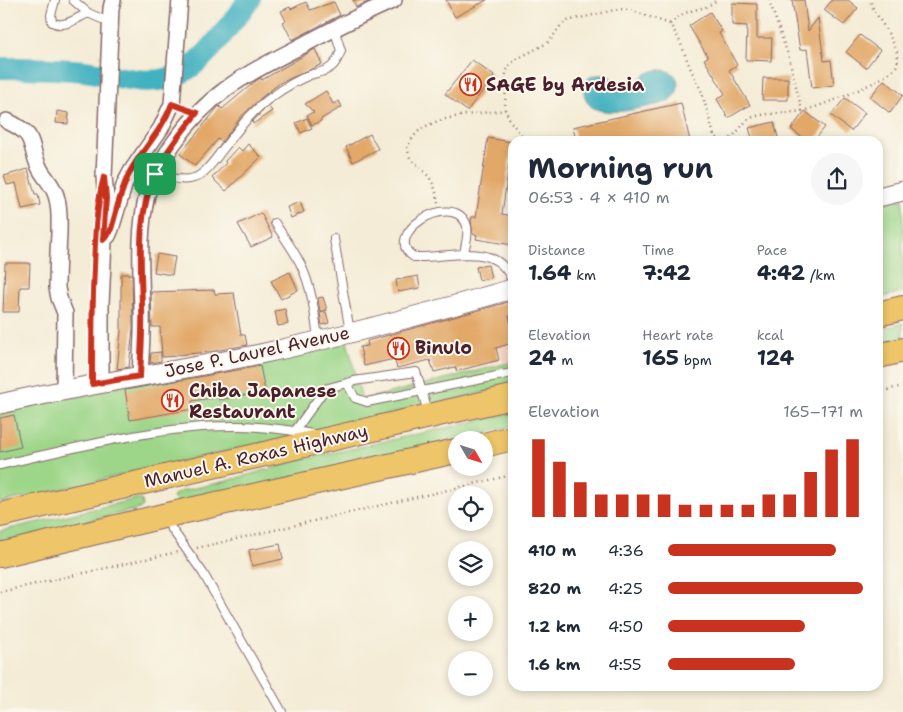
<!DOCTYPE html>
<meta charset="utf-8">
<style>
body{margin:0;font-family:"Shantell Sans",sans-serif;background:#f6f6f7;color:#1f2937;height:100vh;display:flex;flex-direction:column;font-size:19px;white-space:nowrap}
*{box-sizing:border-box;margin:0}
p{font-size:16px;color:#747a83}
.icon{flex:none;width:28px;height:28px;fill:none;stroke:currentColor;stroke-width:2;stroke-linecap:round;stroke-linejoin:round}
.map{position:relative;flex:1;overflow:hidden}
.side{position:absolute;left:508px;top:136px;width:375px;height:555px;display:flex;flex-direction:column;background:#fff;border-radius:15px;box-shadow:0 2px 8px #0003}
.side>*{flex:none}
.needle{width:32px;rotate:129deg}
.tools{position:absolute;left:448px;top:431px;display:grid;gap:10px}
.tools a{display:grid;place-items:center;width:45px;height:45px;border-radius:50%;background:#fff;box-shadow:0 2px 8px #0003;font-size:25px}
.pin{position:absolute;display:grid;place-items:center;width:42px;height:42px;color:#fff;margin:-21px;border-radius:10px;box-shadow:0 2px 8px #0006}
.round{display:grid;place-items:center;flex:none;width:52px;height:52px;border-radius:26px;background:#f6f6f7}
.headline{display:flex;align-items:center;justify-content:space-between;height:85px;padding:0 20px}
h1{font-size:28px;font-weight:700;line-height:38px}
.figures{display:grid;grid-template-columns:repeat(3,1fr);gap:8px;height:85px;padding:5px 20px}
.figures div{display:grid;align-content:center}
.figures b{font-size:21px;font-weight:700}
.figures small{font-size:14px;font-weight:400}
.figures p{font-size:14px}
.chart{height:140px;padding:10px 20px}
.chart p{display:flex;justify-content:space-between}
.chart svg{width:100%;height:90px;margin-top:5px;stroke:#c8321e;stroke-width:6}
ul{padding:0 20px;list-style:none;font-size:16px}
li{display:grid;grid-template-columns:80px 60px 1fr;align-items:center;height:38px}
li i{height:12px;border-radius:6px;background:#c8321e}
.map>svg:first-child{display:block}
</style>
<div class="map">
<svg width="903" height="712" viewBox="0 0 903 712">
<rect width="100%" height="100%" fill="#fbf7ec"/>
<filter id="ink" filterUnits="userSpaceOnUse"><feTurbulence type="fractalNoise" baseFrequency=".02" numOctaves="2"/><feDisplacementMap in="SourceGraphic" scale="10" xChannelSelector="R" yChannelSelector="G"/><feConvolveMatrix kernelMatrix="1 2 1 2 8 2 1 2 1" color-interpolation-filters="sRGB"/></filter>
<filter id="wash" filterUnits="userSpaceOnUse"><feTurbulence type="fractalNoise" baseFrequency=".0096" numOctaves="4" result="noise"/><feDisplacementMap in="SourceGraphic" scale="20" xChannelSelector="R" yChannelSelector="G"/><feGaussianBlur stdDeviation="1.12" result="paint"/><feColorMatrix in="noise" values="0 0 0 0 0 0 0 0 0 0 0 0 0 0 0 0 0 1.4 0 .05"/><feComposite in="paint" operator="in"/></filter>
<g filter="url(#wash)">
<rect width="100%" height="100%" fill="#f4ecd6"/>
<polygon fill="#f5d2c2" points="512,295 512,361 503,362 485,305"/>
<g fill="#9dd689" stroke="#747a5a">
<polygon points="903,199 903,292 878,298 878,205"/>
<polygon points="903,323 903,339 878,344 878,330"/>
<polygon points="347,341 362,400 512,362 512,386 0,503 0,414 118,386"/>
<polygon points="512,413 512,427 178,503 173,498 174,495 181,491 223,482 301,460"/>
<polygon points="136,499 139,499 142,501 143,506 139,509 78,523 0,544 0,531"/>
</g>
<path fill="#43b1c0" stroke="#466876" d="M662,70c6,1 11,2 14,7 4,6 2,16 -3,21 -7,6 -18,7 -26,9 -20,4 -65,14 -63,-19 1,-8 5,-12 13,-13 13,-2 16,6 26,13 13,0 16,-12 27,-16 4,-2 9,-2 12,-2z"/>
<g fill="none" stroke-linecap="round" stroke-linejoin="round">
<path stroke="#43b1c0" stroke-width="22" d="M0,68c28,0 56,0 84,3 34,4 69,20 101,0 27,-17 44,-48 65,-71"/>
</g>
<g id="blocks">
<g fill="#e2a868">
<polygon points="353,0 372,0 356,7"/>
<polygon points="446,0 487,0 455,17"/>
<polygon points="792,0 804,0 808,31 818,18 824,61 831,60 834,85 812,88 807,49 800,50"/>
<polygon points="832,0 848,0 858,8 844,25 824,10"/>
<polygon points="306,2 310,10 334,2 340,15 292,40 283,22 286,21 281,11 290,7 291,9"/>
<polygon points="732,3 757,4 757,38 772,38 771,61 746,60 747,26 732,25"/>
<polygon points="710,12 722,31 719,33 737,65 729,70 750,105 728,118 717,99 725,94 704,59 708,57 689,26"/>
<polygon points="860,35 880,50 866,68 846,52"/>
<polygon points="315,49 322,64 280,83 262,97 241,117 222,142 218,139 195,166 180,154 219,106 222,109 257,80 261,78 262,80"/>
<polygon points="472,60 494,76 467,111 445,94"/>
<polygon points="763,78 788,78 788,100 762,100"/>
<polygon points="884,80 903,95 890,113 870,97"/>
<polygon points="326,91 333,104 339,101 342,107 321,119 321,121 312,125 307,115 314,112 305,104"/>
<polygon points="845,98 865,113 851,131 831,115"/>
<polygon points="681,103 690,141 576,141 573,127"/>
<polygon points="268,106 272,111 253,124 252,122"/>
<polygon points="57,111 69,113 68,124 56,123"/>
<polygon points="805,111 825,127 814,141 807,141 791,129"/>
<polygon points="307,118 312,128 301,133 296,123"/>
<polygon points="774,122 779,141 753,141 749,128"/>
<polygon points="370,134 378,149 353,162 346,147"/>
<polygon points="488,138 512,142 502,214 512,216 512,245 476,239 477,235 473,234 471,221 472,217 476,217"/>
<polygon points="248,144 261,157 226,191 212,178 226,163 225,161 238,147 242,151"/>
<polygon points="28,169 35,194 38,194 40,205 22,209 16,183 7,185 4,176"/>
<polygon points="300,202 304,212 291,218 287,207"/>
<polygon points="261,213 273,237 251,247 238,224"/>
<polygon points="157,254 175,257 172,275 154,272"/>
<polygon points="5,263 30,263 29,287 20,287 19,312 3,312"/>
<polygon points="488,265 491,278 479,280 476,267"/>
<polygon points="290,272 298,290 281,299 271,281"/>
<polygon points="121,274 132,274 133,328 129,367 117,369 121,331"/>
<polygon points="418,276 420,288 398,292 396,280"/>
<polygon points="214,290 215,294 234,293 241,335 245,335 247,345 209,352 176,355 176,356 162,357 160,327 152,327 151,292"/>
<polygon points="323,297 327,310 320,312 318,298"/>
<polygon points="512,301 512,315 509,316 512,328 512,343 496,348 499,360 457,371 455,367 434,372 430,360 397,368 394,359 364,366 360,347 368,346 367,341"/>
<polygon points="285,309 288,324 278,326 275,311"/>
<polygon points="326,312 329,323 322,325 320,313"/>
<polygon points="161,352 161,361 150,363 151,353"/>
<polygon points="260,366 265,391 219,400 218,397 192,401 193,409 130,420 125,390"/>
<polygon points="14,415 21,447 0,452 0,418"/>
<polygon points="280,544 283,559 252,566 249,550"/>
</g>
</g>
</g>
<g filter="url(#ink)">
<use href="#blocks" fill-opacity="0" stroke="#866767" stroke-width="1"/>
<g fill="none" stroke-linecap="round" stroke-linejoin="round">
<defs>
<g id="service">
<path d="M55,0l-4,15 1,7c11,7 25,-4 36,-9"/>
<polyline points="73,0 88,13 111,23"/>
<path d="M155,174c14,3 32,10 45,1 9,-6 16,-17 23,-26 15,-19 29,-39 50,-53 11,-8 24,-16 37,-21 6,-2 13,-3 18,-6 7,-3 10,-11 13,-18l-7,-23"/>
<path d="M275,223c8,13 18,26 25,40 12,24 15,51 18,77"/>
<polyline points="334,239 350,332"/>
<path d="M464,254c1,-9 6,-22 2,-31 -16,-33 -86,13 -52,34 34,2 83,-18 98,24"/>
<polyline points="347,383 355,398 367,402 512,373"/>
<polyline points="295,431 325,389 354,381 416,372 428,412"/>
<path d="M0,465c75,-17 160,-40 237,-39 26,0 51,4 76,8"/>
<polyline points="164,518 203,573 282,712"/>
</g>
<g id="minor">
<path d="M7,121c32,15 20,22 33,48 6,11 14,16 17,30 3,11 2,23 2,35 -1,18 -2,36 -2,54l2,10 6,15 -1,77"/>
<polyline points="108,236 111,229 125,183 132,170 161,128 172,104 180,0"/>
<path d="M140,376c1,-23 3,-46 2,-68 -1,-38 -4,-76 5,-113 5,-18 15,-35 26,-51 37,-53 74,-70 130,-99 30,-16 60,-31 91,-45"/>
<polyline points="101,382 101,304 106,198 104,177 111,8 113,0"/>
</g>
<g id="tertiary">
<polyline points="878,197 903,191"/>
<path d="M0,404c86,-20 173,-32 260,-50 85,-18 169,-41 252,-65"/>
</g>
<g id="primary">
<polyline points="878,314 903,308"/>
<polyline points="878,356 903,350"/>
<polyline points="484,445 512,438"/>
<polyline points="0,515 512,397"/>
<polyline points="0,555 163,516 456,451"/>
</g>
</defs>
<use href="#service" stroke="#866767" stroke-width="10"/>
<use href="#minor" stroke="#866767" stroke-width="18"/>
<use href="#tertiary" stroke="#866767" stroke-width="21"/>
<use href="#primary" stroke="#866767" stroke-width="26"/>
<g stroke="#866767" stroke-width="2.5" stroke-dasharray="1 4" stroke-linecap="butt">
<polyline points="769,0 789,58 802,111"/>
<path d="M670,24c6,-5 13,-11 21,-13 12,-4 14,-2 26,-11"/>
<path d="M529,141l-5,-3 -13,-16 -6,-12 1,-38 3,-6 6,-6 34,-18 12,-17 6,-4 52,-12 11,1 40,14 9,15 12,31 10,20 13,45c15,16 24,-8 35,-16 5,-3 13,-4 19,-5 11,-1 22,-1 34,-3 17,-4 88,-31 95,-46 6,-18 -22,-47 -27,-65"/>
<path d="M438,203c-3,-24 -12,-30 -28,-45l-3,-11c3,-5 7,-12 12,-16 19,-16 61,-17 86,-21"/>
<polyline points="878,392 903,386"/>
<polyline points="197,548 512,475"/>
<polyline points="0,592 177,552"/>
</g>
<use href="#service" stroke="#fff" stroke-width="8"/>
<use href="#minor" stroke="#fff" stroke-width="15"/>
<use href="#tertiary" stroke="#fff" stroke-width="19"/>
<use href="#primary" stroke="#eec569" stroke-width="24"/>
</g>
</g>
<g fill="none" stroke-linecap="round" stroke-linejoin="round" filter="url(#ink)">
<defs>
<path id="route" d="M172,104l25,9c-15,19 -31,38 -41,59 -20,42 -15,91 -14,135 1,23 -1,46 -2,69l-48,8c0,-39 0,-77 2,-116 1,-31 2,-61 10,-91l2,21 -3,42 5,-5 3,-6c6,-19 10,-41 20,-59 14,-24 30,-38 41,-66z"/>
</defs>
<use href="#route" stroke="#fff" stroke-width="10"/>
<use href="#route" stroke="#c8321e" stroke-width="6"/>
</g>
<defs>
<symbol id="restaurant-ring" viewBox="-11 -11 22 22"><circle r="9.5" fill="#fbf7ec" stroke="#c8321e" stroke-width="1.5"/><path d="M-5-6h1v4h1v-4h1v4h1v-4h1v5L-1.5 .5V6h-2V.5L-5-1ZM5-6V6H3V1.5H1.5Q1.5-4 5-6Z" fill="#c8321e"/></symbol>
</defs>
<g fill-rule="evenodd">
<use href="#restaurant-ring" x="458" y="72" width="25" height="25"/>
<use href="#restaurant-ring" x="386" y="336" width="25" height="25"/>
<use href="#restaurant-ring" x="160" y="388" width="25" height="25"/>
</g>
<g text-anchor="middle" dominant-baseline="central" stroke-width="4" stroke-linejoin="round" paint-order="stroke">
<g font-size="18" font-weight="bold" fill="#4a1f2b" stroke="#fbf7ec" text-anchor="start">
<text x="486" y="85">SAGE by Ardesia</text>
<text x="415" y="348">Binulo</text>
<text x="189" y="391">Chiba Japanese<tspan x="189" dy="21">Restaurant</tspan></text>
</g>
<g font-size="18" fill="#4a1f2b" stroke="#fbf7ec">
<text transform="translate(257 352) rotate(-12)">Jose P. Laurel Avenue</text>
<text transform="translate(256 456) rotate(-13)">Manuel A. Roxas Highway</text>
</g>
</g>
</svg>
<div class="tools">
<a><svg class="needle" viewBox="-14 -14 28 28"><path d="M0-13l5 13h-10z" fill="#e53935"/><path d="M0 13l5-13h-10z" fill="#747a83"/></svg></a>
<a><svg class="icon" aria-label="locate" viewBox="0 0 24 24"><circle cx="12" cy="12" r="6"/><path d="M12 2v4M12 18v4M2 12h4M18 12h4"/></svg></a>
<a><svg class="icon" aria-label="layers" viewBox="0 0 24 24"><path d="M12 4l9 5-9 5-9-5zM3 14l9 5 9-5"/></svg></a>
<a>+</a>
<a>−</a>
</div>
<div class="pin" style="left:155px;top:174px;background:#1e9e55"><svg class="icon" aria-label="arrive" viewBox="0 0 24 24"><path d="M6 21V4h12l-3 4 3 4H6"/></svg></div>
<section class="side">
<div class="headline"><div><h1>Morning run</h1><p>06:53 · 4 × 410 m</p></div><a class="round"><svg class="icon" aria-label="share" viewBox="0 0 24 24"><path d="M12 15V3M7 8l5-5 5 5M5 13v7h14v-7"/></svg></a></div>
<div class="figures">
<div><p>Distance</p><b>1.64<small> km</small></b></div>
<div><p>Time</p><b>7:42</b></div>
<div><p>Pace</p><b>4:42<small> /km</small></b></div>
</div>
<div class="figures">
<div><p>Elevation</p><b>24<small> m</small></b></div>
<div><p>Heart rate</p><b>165<small> bpm</small></b></div>
<div><p>kcal</p><b>124</b></div>
</div>
<div class="chart"><p><span>Elevation</span>165–171 m</p>
<svg viewBox="0 0 160 44" preserveAspectRatio="none"><path d="M5 44V6M15 44V17M25 44V27M35 44V33M45 44V33M55 44V33M65 44V33M75 44V38M85 44V38M95 44V38M105 44V38M115 44V33M125 44V33M135 44V22M145 44V11M155 44V6"/></svg>
</div>
<ul>
<li><b>410 m</b>4:36<i style="width:86%"></i></li>
<li><b>820 m</b>4:25<i style="width:100%"></i></li>
<li><b>1.2 km</b>4:50<i style="width:70%"></i></li>
<li><b>1.6 km</b>4:55<i style="width:65%"></i></li>
</ul>
</section>
</div>
